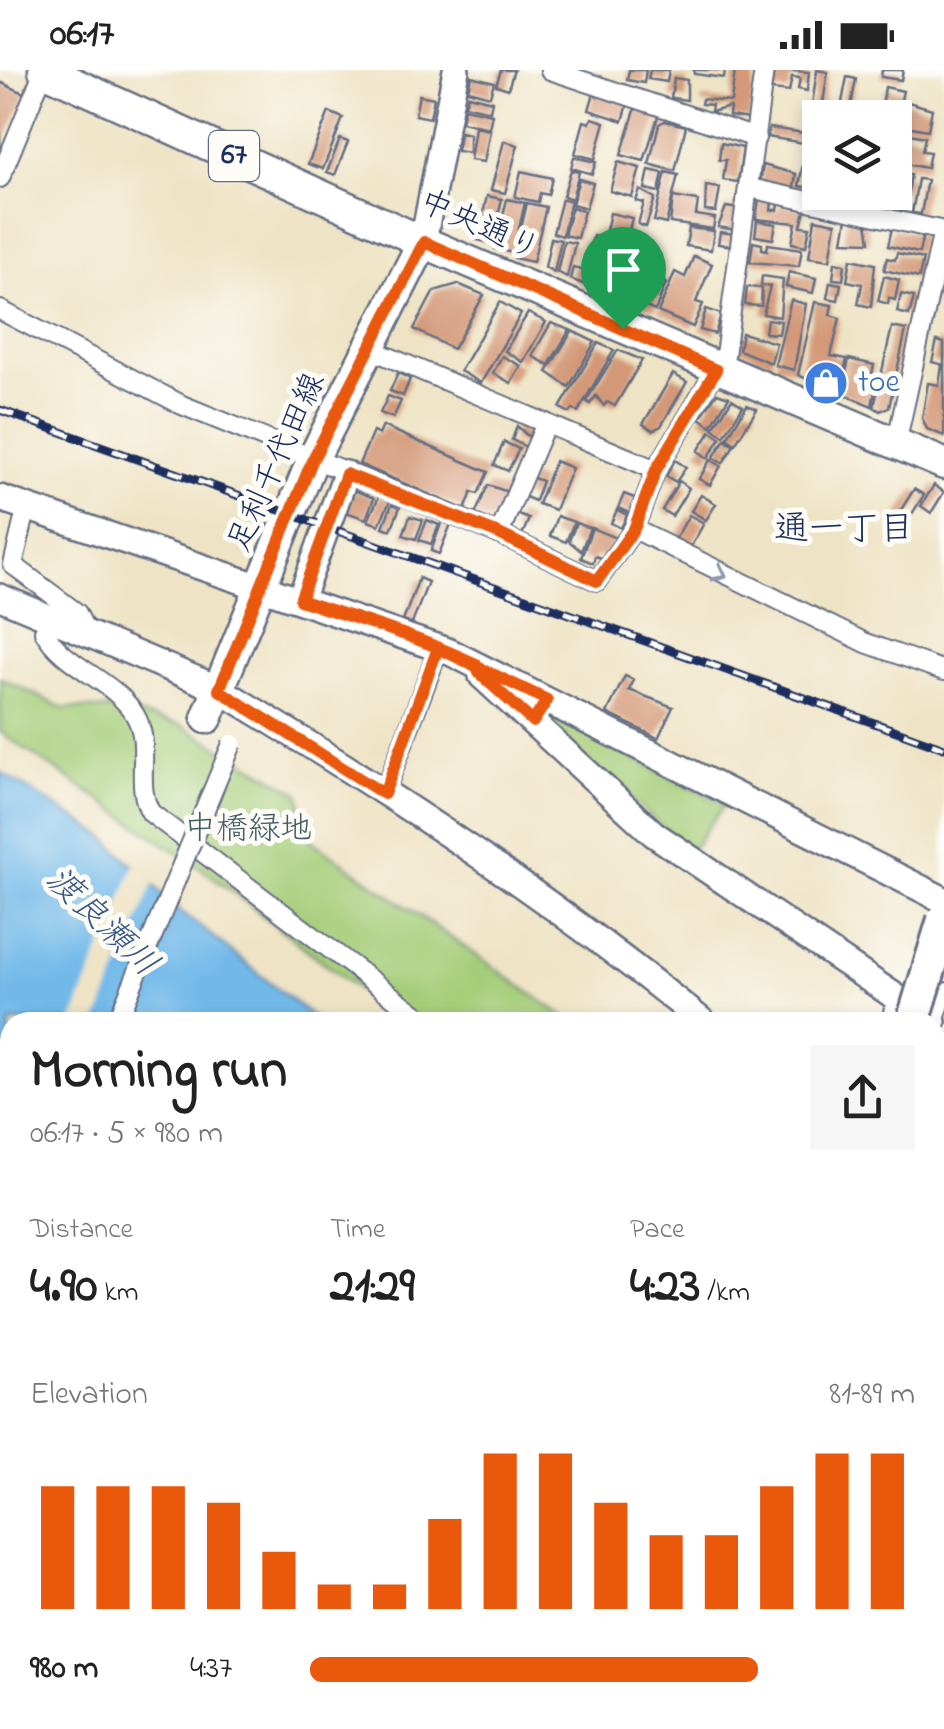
<!DOCTYPE html>
<meta charset="utf-8">
<style>
body{margin:0;font-family:"Indie Flower","Klee One",sans-serif;background:#f6f6f6;color:#222;height:100vh;display:flex;flex-direction:column;font-size:38px;white-space:nowrap}
*{box-sizing:border-box;margin:0}
p{font-size:32px;color:#767676}
.icon{flex:none;width:55px;height:55px;fill:none;stroke:currentColor;stroke-width:2;stroke-linecap:round;stroke-linejoin:round}
.map{position:relative;flex:1;overflow:hidden}
.drawer{position:absolute;left:0px;top:942px;width:945px;height:718px;display:flex;flex-direction:column;background:#fff;border-radius:30px 30px 0 0;box-shadow:0 5px 15px #0003}
.drawer>*{flex:none}
.controls{position:absolute;left:802px;top:30px;display:grid;gap:20px}
.controls a{display:grid;place-items:center;width:110px;height:110px;border-radius:0px;background:#fff;box-shadow:0 5px 15px #0003;font-size:50px}
.pin{position:absolute;display:grid;place-items:center;width:85px;height:85px;color:#fff;margin:-102px -42px;border-radius:50% 50% 50% 0;rotate:-45deg;box-shadow:0 0 10px #0007}
.pin .icon{rotate:45deg}
.round{display:grid;place-items:center;flex:none;width:105px;height:105px;border-radius:0px;background:#f6f6f6}
.headline{display:flex;align-items:center;justify-content:space-between;height:170px;padding:0 30px}
h1{font-size:55px;font-weight:700;line-height:75px}
.metrics{display:grid;grid-template-columns:repeat(3,1fr);gap:15px;height:170px;padding:10px 30px}
.metrics div{display:grid;align-content:center}
.metrics b{font-size:50px;font-weight:700}
.metrics small{font-size:28px;font-weight:400}
.metrics p{font-size:28px}
.chart{height:280px;padding:20px 30px}
.chart p{display:flex;justify-content:space-between}
.chart svg{width:100%;height:180px;margin-top:10px;stroke:#ea580c;stroke-width:6}
ul{padding:0 30px;list-style:none;font-size:32px}
li{display:grid;grid-template-columns:160px 120px 1fr;align-items:center;height:75px}
li i{height:25px;border-radius:12px;background:#ea580c}
.status{display:flex;justify-content:space-between;align-items:center;height:70px;padding:0 50px;background:#fff;direction:ltr}
.status svg{height:28px;fill:currentColor}
.map>svg:first-child{display:block}
</style>
<div class="status"><b>06:17</b><svg viewBox="0 0 49 12"><path d="M0 12V9h3v3zM5 12V6h3v6zM10 12V3h3v9zM15 12V0h3v12zM26 1h20v11H26zM47 4h2v5h-2z"/></svg></div>
<div class="map">
<svg width="944" height="1659" viewBox="0 0 944 1659">
<rect width="100%" height="100%" fill="#fdfcf7"/>
<filter id="ink" filterUnits="userSpaceOnUse"><feTurbulence type="fractalNoise" baseFrequency=".01" numOctaves="2"/><feDisplacementMap in="SourceGraphic" scale="20" xChannelSelector="R" yChannelSelector="G"/><feConvolveMatrix kernelMatrix="1 2 1 2 8 2 1 2 1" color-interpolation-filters="sRGB"/></filter>
<filter id="wash" filterUnits="userSpaceOnUse"><feTurbulence type="fractalNoise" baseFrequency=".0048" numOctaves="4" result="noise"/><feDisplacementMap in="SourceGraphic" scale="40" xChannelSelector="R" yChannelSelector="G"/><feGaussianBlur stdDeviation="2.25" result="paint"/><feColorMatrix in="noise" values="0 0 0 0 0 0 0 0 0 0 0 0 0 0 0 0 0 1.4 0 .05"/><feComposite in="paint" operator="in"/></filter>
<g filter="url(#wash)">
<rect width="100%" height="100%" fill="#eee3c4"/>
<g fill="#a5cd79" stroke="#607e6c" stroke-width="2.5">
<polygon points="0,608 63,638 118,640 181,655 299,723 312,771 572,952 401,952 209,804 0,662"/>
<polygon points="555,648 725,734 690,782 551,658"/>
<polygon points="0,1119 10,1126 10,1217 0,1209"/>
<polygon points="935,1248 944,1256 944,1391 935,1383"/>
</g>
<g fill="#72b9e9" stroke="#4674a4" stroke-width="2.5">
<polygon points="0,702 105,767 172,834 319,952 10,952 10,1101 0,1093"/>
<polygon points="721,1650 896,1650 909,1659 733,1659"/>
</g>
<polygon fill="#eee3c4" points="136,791 155,810 97,952 72,952"/>
<g id="blocks">
<g fill="#d39877">
<polygon points="501,0 514,0 508,19 496,15"/>
<polygon points="629,0 646,0 644,13 627,10"/>
<polygon points="650,0 669,0 667,12 648,9"/>
<polygon points="694,0 725,0 724,8 694,4"/>
<polygon points="735,0 756,0 750,49 729,46 730,37 711,42 712,35 701,34 702,29 731,32"/>
<polygon points="774,0 809,2 807,21 798,19 800,8 792,7 789,22 771,20"/>
<polygon points="817,0 828,2 820,51 810,49"/>
<polygon points="882,0 903,0 901,10 881,7"/>
<polygon points="471,6 494,12 490,26 468,20"/>
<polygon points="847,7 856,9 849,48 839,48"/>
<polygon points="674,8 687,10 687,30 671,28"/>
<polygon points="0,12 26,24 0,82"/>
<polygon points="885,17 903,21 901,30 932,39 928,60 895,54 895,48 880,48"/>
<polygon points="594,23 628,34 623,51 589,40"/>
<polygon points="419,25 434,28 430,48 415,45"/>
<polygon points="468,25 492,31 490,41 465,35"/>
<polygon points="636,37 659,43 644,91 621,85"/>
<polygon points="464,38 492,44 489,58 461,52"/>
<polygon points="329,42 343,48 323,99 308,94"/>
<polygon points="592,48 605,52 595,89 575,84 584,51 590,53"/>
<polygon points="665,51 686,56 675,101 649,94 659,54"/>
<polygon points="475,57 490,60 484,92 470,90"/>
<polygon points="769,58 805,63 804,73 767,67"/>
<polygon points="895,61 925,67 922,81 930,82 927,98 905,94 906,88 895,86"/>
<polygon points="460,62 469,64 469,83 457,81"/>
<polygon points="340,69 348,72 335,105 327,102"/>
<polygon points="504,71 518,75 505,123 491,120"/>
<polygon points="721,73 743,78 738,112 723,110 726,90 719,90"/>
<polygon points="805,82 817,84 812,118 799,116"/>
<polygon points="574,87 596,92 592,104 571,98"/>
<polygon points="618,92 640,98 632,127 610,121"/>
<polygon points="763,95 796,104 794,118 760,113"/>
<polygon points="571,100 579,102 572,129 563,126"/>
<polygon points="649,100 663,103 659,122 645,119"/>
<polygon points="521,101 552,108 548,125 540,123 538,132 515,127"/>
<polygon points="666,102 678,105 666,154 654,151"/>
<polygon points="895,102 911,105 908,122 895,119"/>
<polygon points="579,109 593,113 586,138 572,134"/>
<polygon points="918,109 927,110 921,144 912,143"/>
<polygon points="706,116 720,118 716,142 705,141"/>
<polygon points="640,120 655,128 646,157 638,154 644,133 636,131"/>
<polygon points="858,122 874,122 872,134 857,131"/>
<polygon points="487,126 502,129 492,173 477,170"/>
<polygon points="673,127 698,131 696,145 715,148 713,159 670,153"/>
<polygon points="507,129 525,133 513,183 495,179"/>
<polygon points="562,129 571,131 562,166 553,163"/>
<polygon points="759,129 772,131 771,140 778,140 779,134 805,140 801,156 810,157 806,176 792,173 796,153 756,149"/>
<polygon points="527,133 546,137 533,192 514,188"/>
<polygon points="572,137 584,141 577,168 564,165"/>
<polygon points="726,137 739,139 736,160 718,157"/>
<polygon points="610,143 632,148 617,211 604,209 601,221 570,209 573,197 584,200 593,166 604,169"/>
<polygon points="847,148 867,152 870,172 843,171"/>
<polygon points="815,149 836,153 830,190 809,187"/>
<polygon points="757,151 776,154 773,169 755,166"/>
<polygon points="689,158 714,161 711,180 686,176"/>
<polygon points="892,158 923,165 919,183 888,176"/>
<polygon points="720,162 735,164 734,176 718,174"/>
<polygon points="551,168 561,170 554,202 545,197"/>
<polygon points="564,171 575,173 567,207 557,202"/>
<polygon points="753,172 762,174 762,179 767,180 768,174 802,179 799,196 750,192"/>
<polygon points="634,175 643,178 635,196 627,193"/>
<polygon points="897,183 923,189 919,208 884,200 887,188 895,190"/>
<polygon points="694,186 712,194 696,232 703,234 693,257 658,242 675,202 685,207"/>
<polygon points="851,189 875,194 871,237 858,234 862,214 847,211"/>
<polygon points="835,192 845,194 843,210 833,209"/>
<polygon points="640,197 666,213 655,241 615,224 618,216 631,221"/>
<polygon points="789,202 816,208 813,223 786,217"/>
<polygon points="762,206 783,209 780,247 763,244 770,216 761,215"/>
<polygon points="884,206 899,210 895,230 889,228 888,234 878,231"/>
<polygon points="830,212 841,214 838,230 827,228"/>
<polygon points="458,214 484,225 453,279 414,259 434,221"/>
<polygon points="747,217 762,218 761,236 745,235"/>
<polygon points="901,224 914,227 909,245 897,242"/>
<polygon points="791,230 806,234 794,300 775,295"/>
<polygon points="500,232 521,244 481,313 460,301"/>
<polygon points="815,232 832,235 830,245 840,248 831,286 847,289 839,323 798,305"/>
<polygon points="706,239 721,244 715,264 700,260"/>
<polygon points="528,243 546,252 523,292 505,281"/>
<polygon points="767,249 781,251 779,264 765,263"/>
<polygon points="551,253 570,260 549,295 532,286"/>
<polygon points="892,257 906,260 889,337 880,341 874,337"/>
<polygon points="572,261 595,272 569,317 547,302"/>
<polygon points="742,263 776,273 771,293 739,280"/>
<polygon points="937,271 944,273 944,295 932,292"/>
<polygon points="598,273 614,280 578,342 573,339 570,343 560,338"/>
<polygon points="618,280 642,290 615,336 607,332 604,336 596,326 590,334 586,331"/>
<polygon points="502,286 521,296 511,313 493,303"/>
<polygon points="849,289 874,295 872,305 878,306 872,336 841,323"/>
<polygon points="942,295 944,295 944,366 927,359 922,348 928,313 939,315"/>
<polygon points="398,303 410,309 403,326 390,321"/>
<polygon points="673,304 687,312 661,356 653,360 643,354"/>
<polygon points="717,323 729,327 711,356 700,348"/>
<polygon points="388,326 401,331 393,348 380,343"/>
<polygon points="732,329 743,336 724,366 713,358"/>
<polygon points="747,335 757,339 735,374 727,368"/>
<polygon points="383,356 488,402 478,424 472,422 465,440 359,394 373,362 379,365"/>
<polygon points="517,356 530,368 528,378 512,370"/>
<polygon points="711,361 721,368 708,388 698,381"/>
<polygon points="725,369 734,375 723,393 713,388"/>
<polygon points="504,372 519,379 508,401 494,395"/>
<polygon points="675,390 686,397 676,412 666,406"/>
<polygon points="710,390 721,396 710,415 699,409"/>
<polygon points="555,391 572,398 555,440 538,434"/>
<polygon points="530,407 542,411 535,431 523,426"/>
<polygon points="679,411 689,418 672,446 662,440"/>
<polygon points="488,415 508,422 498,449 489,452 474,447"/>
<polygon points="934,415 944,422 931,443 921,436"/>
<polygon points="914,419 924,425 903,458 894,451"/>
<polygon points="354,420 374,428 366,449 346,442"/>
<polygon points="624,424 637,429 631,444 618,438"/>
<polygon points="701,425 716,434 706,450 691,441"/>
<polygon points="379,426 390,431 379,455 368,451"/>
<polygon points="392,434 400,437 391,460 383,457"/>
<polygon points="617,440 627,445 621,458 611,453"/>
<polygon points="517,444 529,449 522,465 514,463 512,455"/>
<polygon points="689,445 704,453 690,478 675,470"/>
<polygon points="410,446 423,450 416,469 403,465"/>
<polygon points="557,446 574,452 566,472 550,466"/>
<polygon points="427,450 439,455 431,474 419,470"/>
<polygon points="442,451 451,454 439,484 431,481"/>
<polygon points="576,453 590,458 581,481 569,471"/>
<polygon points="592,458 616,468 607,490 595,486 593,493 581,488"/>
<polygon points="419,508 428,512 412,554 403,551"/>
<polygon points="625,606 634,610 629,620 673,637 658,668 607,643"/>
<polygon points="0,1430 10,1438 10,1496 0,1488"/>
</g>
</g>
</g>
<g filter="url(#ink)">
<use href="#blocks" fill-opacity="0" stroke="#656e82" stroke-width="2.5"/>
<g fill="none" stroke-linecap="round" stroke-linejoin="round">
<defs>
<g id="street">
<polyline points="550,0 756,68"/>
<polyline points="0,108 44,0"/>
<polyline points="750,118 944,161"/>
<polyline points="0,240 182,335 499,464 597,511 634,459 656,400 725,285 764,0"/>
<polyline points="370,279 656,400"/>
<polyline points="896,374 943,161"/>
<polyline points="27,436 13,495 77,543 86,562"/>
<polyline points="634,459 866,573 944,601"/>
<polyline points="499,464 546,353"/>
<path d="M44,561c20,37 70,48 91,84 18,30 -2,69 16,98l275,209"/>
<polyline points="384,724 439,578"/>
<polyline points="890,952 897,929"/>
<polyline points="934,952 944,922"/>
<polyline points="0,1236 10,1211"/>
<polyline points="935,1377 944,1385"/>
<polyline points="500,1650 510,1659"/>
<polyline points="387,1659 395,1650"/>
</g>
<g id="secondary">
<polyline points="423,172 456,0"/>
<polyline points="0,428 450,582 944,830"/>
<path d="M0,527l219,92 26,16c159,97 314,199 458,317"/>
<polyline points="300,530 346,404"/>
<polyline points="482,606 654,764 933,952"/>
<polyline points="0,1313 10,1319"/>
<polyline points="0,1631 10,1640"/>
<polyline points="276,1650 287,1659"/>
<polyline points="97,1659 101,1650"/>
</g>
<g id="primary">
<polyline points="44,0 423,172 944,394"/>
<polyline points="207,648 312,391 423,172"/>
</g>
<polyline id="highway" points="935,1137 944,1144"/>
</defs>
<use href="#street" stroke="#656e82" stroke-width="22"/>
<use href="#secondary" stroke="#656e82" stroke-width="30"/>
<use href="#primary" stroke="#656e82" stroke-width="35"/>
<use href="#highway" stroke="#656e82" stroke-width="38"/>
<use href="#street" stroke="#fff" stroke-width="18"/>
<use href="#secondary" stroke="#fff" stroke-width="25"/>
<use href="#primary" stroke="#fff" stroke-width="30"/>
<use href="#highway" stroke="#fff" stroke-width="32"/>
<defs>
<g id="rail">
<polyline points="0,340 944,678"/>
<polyline points="0,1560 10,1568"/>
<polyline points="0,1593 10,1601"/>
<polyline points="73,1650 85,1659"/>
<polyline points="100,1650 109,1659"/>
</g>
</defs>
<use href="#rail" stroke="#1b2f5e" stroke-width="9"/>
<use href="#rail" stroke="#fdfcf7" stroke-width="5" stroke-dasharray="15" stroke-linecap="butt"/>
<defs>
<polyline id="street-bridge" points="117,952 232,674"/>
<polyline id="highway-bridge" points="913,952 944,850"/>
</defs>
<use href="#street-bridge" stroke="#656e82" stroke-width="22" stroke-linecap="butt"/>
<use href="#highway-bridge" stroke="#656e82" stroke-width="38" stroke-linecap="butt"/>
<use href="#street-bridge" stroke="#fff" stroke-width="18"/>
<use href="#highway-bridge" stroke="#fff" stroke-width="32"/>
</g>
<defs><path id="oneway-chevron" d="M-2-3.5L2.5 0L-2 3.5" fill="none" stroke-width="1.6" stroke-linecap="round" stroke-linejoin="round" transform="scale(2.5)"/></defs>
<use stroke="#8d97ae" href="#oneway-chevron" transform="translate(720 504) rotate(27)"/>
</g>
<g fill="none" stroke-linecap="round" stroke-linejoin="round" filter="url(#ink)">
<defs>
<path id="route" d="M623,259l-199,-87 -112,219 -93,229 165,104 54,-146 109,52 -14,22 -53,-48 -4,-10c-56,-27 -117,-44 -176,-64l46,-126 153,60 98,47 37,-52 22,-59 60,-100 -93,-41"/>
</defs>
<use href="#route" stroke="#fff" stroke-width="20"/>
<use href="#route" stroke="#ea580c" stroke-width="12"/>
</g>
<defs>
<symbol id="shop-disc" viewBox="-11 -11 22 22"><circle r="9.5" fill="#3f7fe0" stroke="#fdfcf7"/><path d="M-5-2.5h2.3a2.7 3.5 0 0 1 5.4 0H5L5.5 6h-11ZM-1.5-2.5h3a1.5 2.3 0 0 0-3 0Z" fill="#fff"/></symbol>
</defs>
<g fill-rule="evenodd">
<use href="#shop-disc" x="801" y="288" width="50" height="50"/>
</g>
<g text-anchor="middle" dominant-baseline="central" stroke-width="10" stroke-linejoin="round" paint-order="stroke">
<rect fill="#fdfcf7" stroke="#5f6c8c" stroke-width="2.5" x="209" y="61" width="50" height="50" rx="8"/>
<g font-size="30" font-weight="bold" fill="#1b2f5e">
<text x="234" y="86">67</text>
</g>
<g font-size="32" fill="#1b2f5e" stroke="#fdfcf7">
<text transform="translate(479 157) rotate(24)">中央通り</text>
<text transform="translate(278 393) rotate(-66)">足利千代田線</text>
</g>
<g font-size="32" fill="#366cbe" stroke="#fdfcf7" text-anchor="start">
<text x="858" y="313">toe</text>
</g>
<g font-size="32" fill="#445e66" stroke="#fdfcf7">
<text x="248" y="760">中橋緑地</text>
</g>
<g font-size="35" fill="#1b2f5e" stroke="#fdfcf7">
<text x="844" y="460">通一丁目</text>
</g>
<g font-size="35" font-style="italic" fill="#355888" stroke="#fdfcf7">
<text transform="translate(101 853) rotate(44)">渡良瀬川</text>
</g>
</g>
</svg>
<div class="controls">
<a><svg class="icon" aria-label="layers" viewBox="0 0 24 24"><path d="M12 4l9 5-9 5-9-5zM3 14l9 5 9-5"/></svg></a>
</div>
<div class="pin" style="left:623px;top:259px;background:#1e9e55"><svg class="icon" aria-label="arrive" viewBox="0 0 24 24"><path d="M6 21V4h12l-3 4 3 4H6"/></svg></div>
<section class="drawer">
<div class="headline"><div><h1>Morning run</h1><p>06:17 · 5 × 980 m</p></div><a class="round"><svg class="icon" aria-label="share" viewBox="0 0 24 24"><path d="M12 15V3M7 8l5-5 5 5M5 13v7h14v-7"/></svg></a></div>
<div class="metrics">
<div><p>Distance</p><b>4.90<small> km</small></b></div>
<div><p>Time</p><b>21:29</b></div>
<div><p>Pace</p><b>4:23<small> /km</small></b></div>
</div>
<div class="chart"><p><span>Elevation</span>81–89 m</p>
<svg viewBox="0 0 160 44" preserveAspectRatio="none"><path d="M5 44V14M15 44V14M25 44V14M35 44V18M45 44V30M55 44V38M65 44V38M75 44V22M85 44V6M95 44V6M105 44V18M115 44V26M125 44V26M135 44V14M145 44V6M155 44V6"/></svg>
</div>
<ul>
<li><b>980 m</b>4:37<i style="width:74%"></i></li>
</ul>
</section>
</div>
